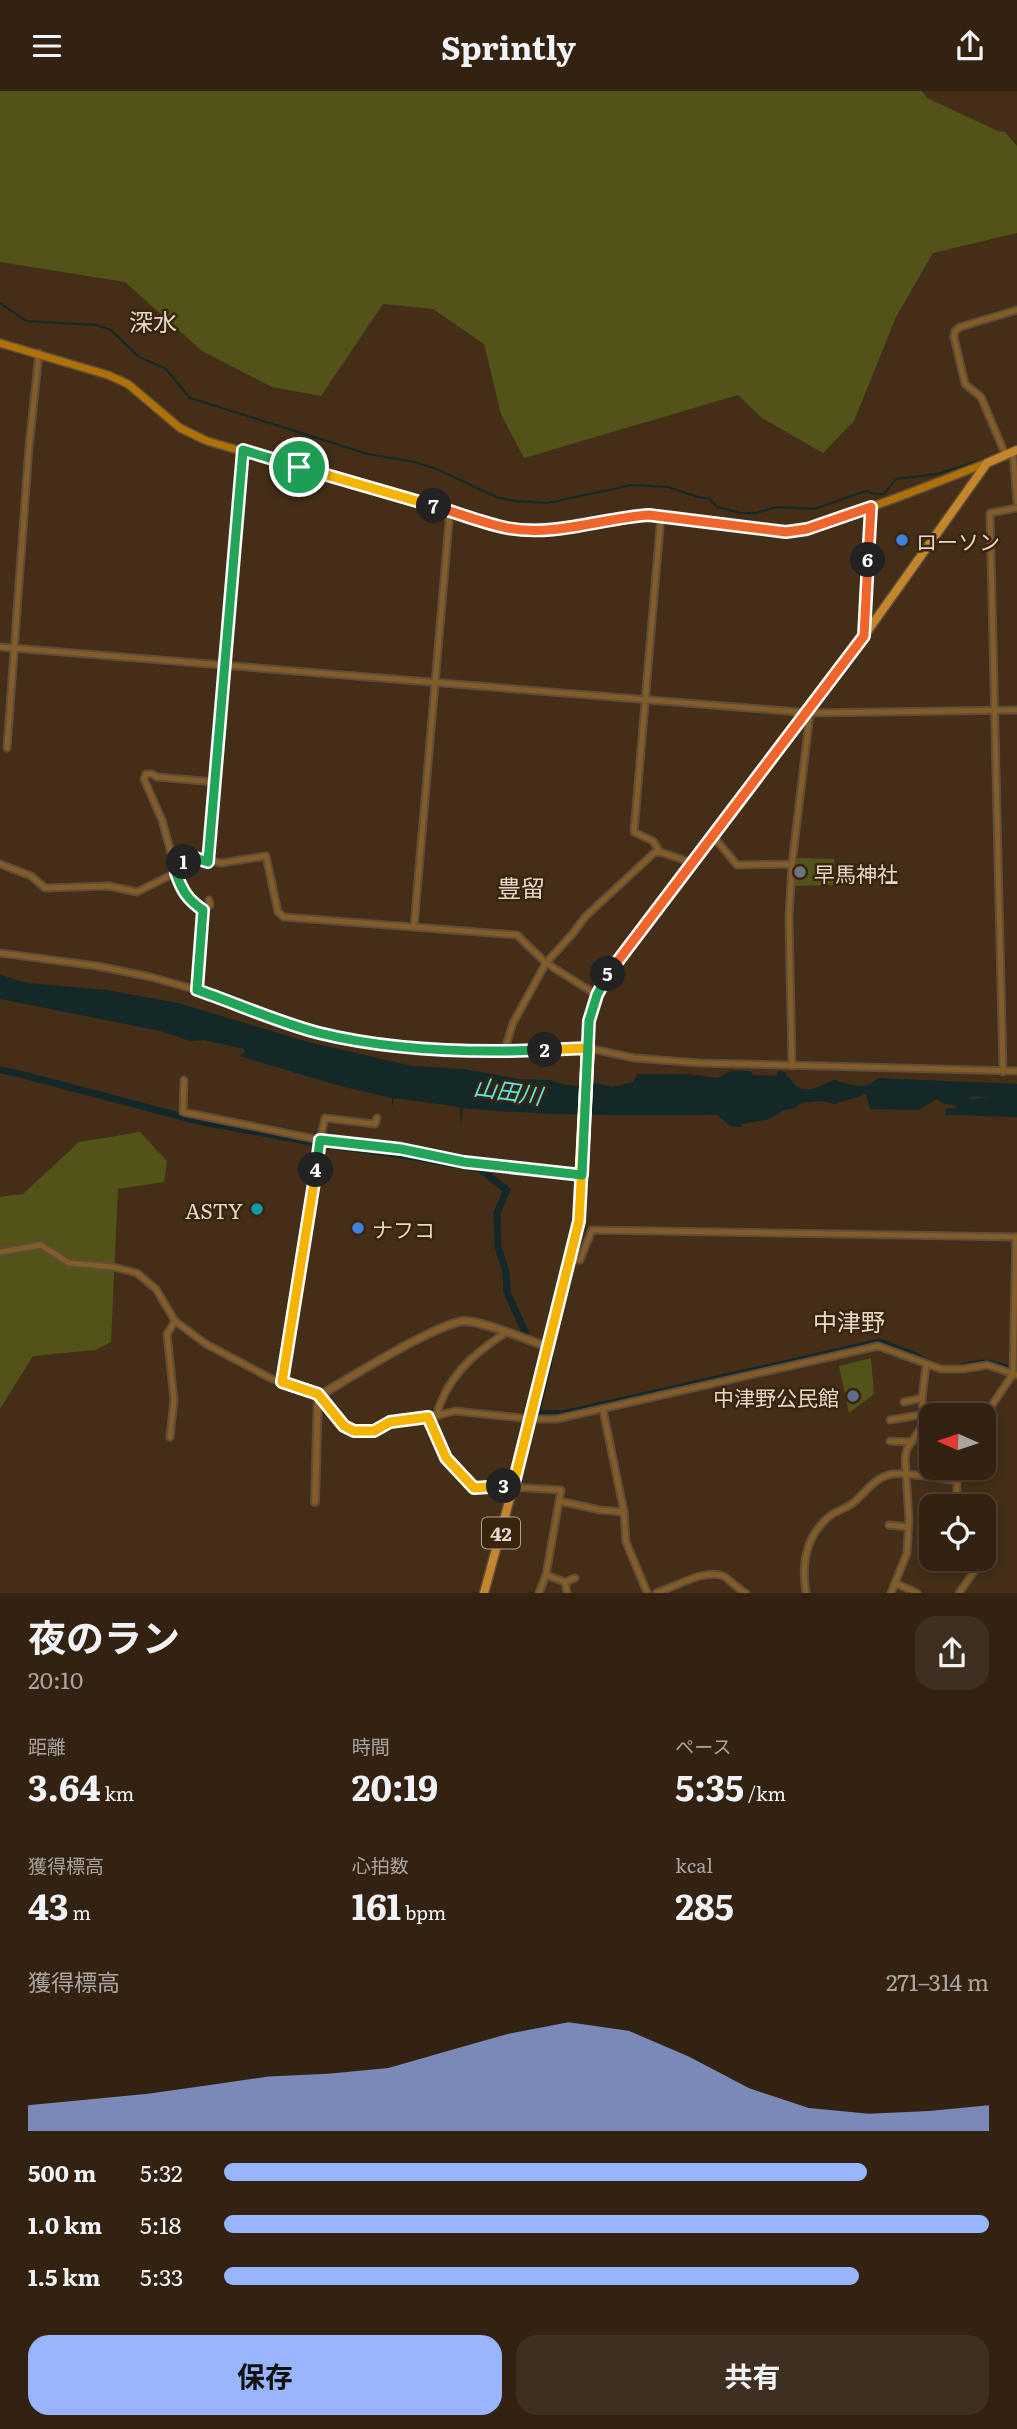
<!DOCTYPE html>
<html lang="ja">
<meta charset="utf-8">
<style>
body{margin:0;font-family:Literata,"Noto Sans JP",serif;background:#3e2f20;color:#f1f3f6;height:100vh;display:flex;flex-direction:column;font-size:26px;white-space:nowrap}
*{box-sizing:border-box;margin:0}
p{font-size:23px;color:#a9a49f}
.icon{flex:none;width:38px;height:38px;fill:none;stroke:currentColor;stroke-width:2;stroke-linecap:round;stroke-linejoin:round}
.map{position:relative;height:1502px;overflow:hidden}
.side{display:flex;flex-direction:column;background:#332212;flex:1}
.side>*{flex:none}
.needle{width:46px;rotate:273deg}
.fabs{position:absolute;left:919px;top:1312px;display:grid;gap:14px}
.fabs a{display:grid;place-items:center;width:77px;height:77px;border-radius:14px;background:#332212;box-shadow:0 4px 10px #0003,0 0 0 2px #4e3f32;font-size:35px}
.pin{position:absolute;display:grid;place-items:center;width:60px;height:60px;color:#fff;margin:-30px;border:4px solid #fff;border-radius:50%;box-shadow:0 2px 7px #0007}
.km{position:absolute;width:35px;height:35px;margin:-18px;border-radius:50%;background:#222;color:#fff;font-size:19px;line-height:35px;text-align:center}
.round{display:grid;place-items:center;flex:none;width:74px;height:74px;border-radius:21px;background:#3e2f20}
.headline{display:flex;align-items:center;justify-content:space-between;height:119px;padding:0 28px}
h1{font-size:38px;font-weight:700;line-height:52px}
.figures{display:grid;grid-template-columns:repeat(3,1fr);gap:10px;height:119px;padding:7px 28px}
.figures div{display:grid;align-content:center}
.figures b{font-size:35px;font-weight:700}
.figures small{font-size:19px;font-weight:400}
.figures p{font-size:19px}
.chart{height:196px;padding:14px 28px}
.chart p{display:flex;justify-content:space-between}
.chart svg{width:100%;height:126px;margin-top:7px;fill:#98b5fd;opacity:.7}
.action{display:flex;gap:14px;margin-top:auto;padding:14px 28px}
.action a{flex:1;height:80px;border-radius:21px;background:#98b5fd;color:#111;font-size:28px;font-weight:700;line-height:80px;text-align:center}
.action a+a{background:#3e2f20;color:#f1f3f6}
ul{padding:0 28px;list-style:none;font-size:23px}
li{display:grid;grid-template-columns:112px 84px 1fr;align-items:center;height:52px}
li i{height:18px;border-radius:9px;background:#98b5fd}
header{display:flex;justify-content:space-between;align-items:center;height:91px;padding:0 28px;background:#332212;font-size:32px;font-weight:700}
.map>svg:first-child{display:block}
</style>
<header><svg class="icon" aria-label="menu" viewBox="0 0 24 24"><path d="M4 6h16M4 12h16M4 18h16"/></svg>Sprintly<svg class="icon" aria-label="share" viewBox="0 0 24 24"><path d="M12 15V3M7 8l5-5 5 5M5 13v7h14v-7"/></svg></header>
<div class="map">
<svg width="1017" height="1502" viewBox="0 0 1017 1502">
<rect width="100%" height="100%" fill="#442e18"/>
<g fill="#525319">
<polygon points="0,0 922,0 927,7 998,40 1005,41 1017,55 1017,142 933,162 896,226 854,330 823,362 762,327 738,304 524,367 501,323 484,253 433,218 383,213 321,305 272,296 202,260 125,191 0,171"/>
<polygon points="795,767 834,768 835,794 793,795"/>
<polygon points="140,1041 167,1070 164,1091 118,1098 111,1251 95,1259 33,1265 0,1318 0,1106 23,1103 79,1051"/>
<polygon points="871,1267 874,1303 849,1322 839,1275"/>
</g>
<path fill="#152828" d="M0,884l28,8 79,7 71,13 130,39 104,24 53,3 54,10 31,1 16,5 10,1 14,-4 23,5 20,-5 4,-8h49l32,4 13,-7h19l3,4 24,1 1,-5 8,1v4l3,1c13,21 26,11 45,3 16,3 29,13 44,-2l139,6v33l-71,-2 -1,-6 58,-5 4,-2c-25,-8 -39,-7 -63,3l-6,-7 -19,12 -49,-1 -4,-15 -31,10 -14,-3 -20,2 -7,6 -10,1 -14,9 -28,5 -2,3 -10,-1 -13,-11c-85,1 -169,1 -254,-7l-2,16 -1,-17 -66,-9 -2,10v-10l-52,-12 -101,-30 6,-4 -1,-3 -40,-9 -14,1 -30,-10 -160,-32z"/>
<g fill="none" stroke-linecap="round" stroke-linejoin="round">
<g stroke="#152828" stroke-width="2">
<polyline points="0,212 26,230 96,234 111,239 139,266 166,278 190,307 368,363 415,371 439,379 496,406 514,410 548,412 632,394 668,396 698,406 710,408 717,416 740,422 756,422 776,416 814,418 866,400 874,403 884,403 896,388 937,383 991,366"/>
<polyline points="1006,358 1017,354"/>
</g>
<g stroke="#152828" stroke-width="7">
<polyline points="0,979 20,983 202,1031 311,1051"/>
<polyline points="328,1054 409,1065 480,1078 507,1099 497,1122 498,1156 506,1181 507,1201 526,1243"/>
<polyline points="550,1266 537,1322 563,1323 880,1251 916,1265 927,1272"/>
<path d="M963,1276c17,-5 28,-6 45,2"/>
</g>
<polyline stroke="#152828" stroke-width="12" points="941,1004 970,1014 1017,1010"/>
<defs>
<g id="minor">
<polyline points="1013,361 1017,411"/>
<polyline points="1006,365 981,306 965,293 954,246 955,240 960,236 1017,219"/>
<polyline points="864,545 871,416"/>
<polyline points="0,556 810,622 1017,619"/>
<polyline points="7,657 29,356 39,262"/>
<polyline points="712,744 737,774 792,773"/>
<polyline points="660,761 653,750 634,741 661,424"/>
<polyline points="208,771 243,359"/>
<polyline points="0,773 31,785 45,797 109,795 137,801 175,782 189,765 221,772 266,765 278,821 284,826 517,844 546,872 597,904"/>
<polyline points="203,819 210,814 209,809"/>
<polyline points="414,836 450,419"/>
<polyline points="0,862 97,875 151,886 197,899 318,942 399,956 504,961 588,957 634,967 700,972 1017,980"/>
<polyline points="197,899 203,819 186,806 180,795 162,729 144,688 146,683 152,683 157,686 215,691"/>
<polyline points="504,961 513,932 546,872 574,841 585,826 654,762 660,761 693,772"/>
<polyline points="792,975 789,826 792,773 810,622"/>
<polyline points="1003,981 990,422 1017,417"/>
<polyline points="184,989 183,1021 320,1049 325,1027 375,1033 377,1027"/>
<polyline points="0,1161 41,1154 69,1172 113,1176 137,1182 156,1198 175,1230 206,1253 272,1288 282,1291"/>
<polyline points="571,1169 580,1169 592,1139 1017,1146"/>
<polyline points="318,1303 344,1335 354,1340 374,1340 390,1331 436,1325 455,1320 531,1328 557,1328 878,1255 941,1278 963,1278 987,1274 1017,1284"/>
<polyline points="904,1311 922,1307"/>
<polyline points="603,1319 624,1421 626,1451 647,1501"/>
<path d="M436,1325c11,-39 36,-61 69,-83"/>
<polyline points="428,1326 446,1367 474,1397 491,1397 497,1395 561,1399 546,1484 539,1502"/>
<polyline points="984,1326 1013,1283 1016,1146"/>
<polyline points="890,1329 925,1323"/>
<polyline points="170,1346 174,1309 167,1243 175,1230"/>
<polyline points="890,1350 912,1351"/>
<polyline points="957,1390 960,1377"/>
<polyline points="559,1410 600,1419 624,1421"/>
<polyline points="889,1434 908,1436"/>
<polyline points="546,1484 565,1491 567,1502"/>
<polyline points="565,1491 575,1487"/>
<polyline points="895,1492 907,1462 909,1428 905,1367 907,1358 924,1332 922,1307 926,1274"/>
<path d="M656,1502c17,-5 49,-25 67,-17 8,4 14,13 23,17"/>
<path d="M806,1502c-5,-30 0,-58 25,-78 6,-4 13,-6 19,-10 15,-10 23,-28 43,-31 15,-2 47,5 64,7l-1,26"/>
<polyline points="891,1502 895,1492 917,1502"/>
<polyline points="959,1502 983,1468"/>
</g>
<g id="tertiary">
<path d="M548,1256c-23,-8 -60,-24 -82,-26 -24,-1 -118,58 -144,73l-40,-12 38,-242 81,9 63,13 118,13"/>
<polyline points="315,1411 318,1303"/>
</g>
<path id="secondary" d="M0,252l108,32 20,9 52,44 27,13 300,87 69,-1 54,-11 19,-1 137,17c24,-2 45,-11 68,-19 45,-15 88,-33 133,-50"/>
<polyline id="primary" points="484,1502 513,1396 579,1130 589,930 597,904 609,883 864,545 987,372 1017,359"/>
</defs>
<use href="#minor" stroke="#614c38" stroke-width="9"/>
<use href="#tertiary" stroke="#614c38" stroke-width="10"/>
<use href="#secondary" stroke="#614c38" stroke-width="10"/>
<use href="#primary" stroke="#614c38" stroke-width="11"/>
<use href="#minor" stroke="#825c29" stroke-width="5"/>
<use href="#tertiary" stroke="#825c29" stroke-width="6"/>
<use href="#secondary" stroke="#ad7107" stroke-width="7"/>
<use href="#primary" stroke="#c3862c" stroke-width="8"/>
</g>
<g fill="none" stroke-linecap="round" stroke-linejoin="round">
<defs>
<polyline id="split-1" points="184,771 189,765 208,771 243,359 299,376"/>
<path id="split-2" d="M184,771l-8,11c6,18 12,27 27,37l-6,80c38,13 83,33 122,43 73,18 151,20 226,17"/>
<polyline id="split-3" points="504,1395 513,1396 579,1130 588,957 545,959"/>
<polyline id="split-4" points="316,1079 282,1291 318,1303 344,1335 354,1340 374,1340 390,1331 428,1326 446,1367 474,1397 504,1395"/>
<polyline id="split-5" points="316,1079 320,1049 401,1058 464,1071 582,1084 589,930 597,904 608,883"/>
<polyline id="split-6" points="608,883 864,545 868,469"/>
<path id="split-7" d="M434,415c24,7 48,17 73,22 48,9 95,-10 142,-13l137,17 21,-3 64,-22 -3,53"/>
<polyline id="split-8" points="299,376 434,415"/>
</defs>
<use href="#split-1" stroke="#fff" stroke-width="14"/>
<use href="#split-2" stroke="#fff" stroke-width="14"/>
<use href="#split-3" stroke="#fff" stroke-width="14"/>
<use href="#split-4" stroke="#fff" stroke-width="14"/>
<use href="#split-5" stroke="#fff" stroke-width="14"/>
<use href="#split-6" stroke="#fff" stroke-width="14"/>
<use href="#split-7" stroke="#fff" stroke-width="14"/>
<use href="#split-8" stroke="#fff" stroke-width="14"/>
<use href="#split-1" stroke="#22a559" stroke-width="9"/>
<use href="#split-2" stroke="#22a559" stroke-width="9"/>
<use href="#split-3" stroke="#f5b400" stroke-width="9"/>
<use href="#split-4" stroke="#f5b400" stroke-width="9"/>
<use href="#split-5" stroke="#22a559" stroke-width="9"/>
<use href="#split-6" stroke="#f0652b" stroke-width="9"/>
<use href="#split-7" stroke="#f0652b" stroke-width="9"/>
<use href="#split-8" stroke="#f5b400" stroke-width="9"/>
</g>
<g fill="#3f7fe0" stroke="#39240d" stroke-width="2.5">
<circle cx="902" cy="449" r="7"/>
<circle cx="358" cy="1137" r="7"/>
</g>
<circle fill="#6b7280" stroke="#39240d" stroke-width="2.5" cx="800" cy="781" r="7"/>
<circle fill="#0f9aa8" stroke="#39240d" stroke-width="2.5" cx="257" cy="1118" r="7"/>
<circle fill="#5c6f8a" stroke="#39240d" stroke-width="2.5" cx="853" cy="1305" r="7"/>
<g text-anchor="middle" dominant-baseline="central" stroke-width="5" stroke-linejoin="round" paint-order="stroke">
<rect fill="#39240d" stroke="#b1a191" stroke-width="2" x="482" y="1426.5" width="38" height="31" rx="5"/>
<g font-size="19" font-weight="bold" fill="#e4d6c9">
<text x="501" y="1442">42</text>
</g>
<g font-size="21" fill="#e4d6c9" stroke="#39240d" text-anchor="start">
<text x="916" y="449">ローソン</text>
<text x="814" y="781">早馬神社</text>
<text x="243" y="1118" text-anchor="end">ASTY</text>
<text x="372" y="1137">ナフコ</text>
<text x="839" y="1305" text-anchor="end">中津野公民館</text>
</g>
<g font-size="23" font-style="italic" fill="#53e9eb" stroke="#39240d">
<text transform="translate(508 999) rotate(8)">山田川</text>
</g>
<g font-size="24" fill="#e4d6c9" stroke="#39240d">
<text x="153" y="229">深水</text>
<text x="521" y="795">豊留</text>
<text x="849" y="1229">中津野</text>
</g>
</g>
</svg>
<div class="fabs">
<a><svg class="needle" viewBox="-14 -14 28 28"><path d="M0-13l5 13h-10z" fill="#e53935"/><path d="M0 13l5-13h-10z" fill="#a9a49f"/></svg></a>
<a><svg class="icon" aria-label="locate" viewBox="0 0 24 24"><circle cx="12" cy="12" r="6"/><path d="M12 2v4M12 18v4M2 12h4M18 12h4"/></svg></a>
</div>
<div class="pin" style="left:299px;top:376px;background:#1e9e55"><svg class="icon" aria-label="arrive" viewBox="0 0 24 24"><path d="M6 21V4h12l-3 4 3 4H6"/></svg></div>
<b class="km" style="left:184px;top:771px">1</b>
<b class="km" style="left:545px;top:959px">2</b>
<b class="km" style="left:504px;top:1395px">3</b>
<b class="km" style="left:316px;top:1079px">4</b>
<b class="km" style="left:608px;top:883px">5</b>
<b class="km" style="left:868px;top:469px">6</b>
<b class="km" style="left:434px;top:415px">7</b>
</div>
<section class="side">
<div class="headline"><div><h1>夜のラン</h1><p>20:10</p></div><a class="round"><svg class="icon" aria-label="share" viewBox="0 0 24 24"><path d="M12 15V3M7 8l5-5 5 5M5 13v7h14v-7"/></svg></a></div>
<div class="figures">
<div><p>距離</p><b>3.64<small> km</small></b></div>
<div><p>時間</p><b>20:19</b></div>
<div><p>ペース</p><b>5:35<small> /km</small></b></div>
</div>
<div class="figures">
<div><p>獲得標高</p><b>43<small> m</small></b></div>
<div><p>心拍数</p><b>161<small> bpm</small></b></div>
<div><p>kcal</p><b>285</b></div>
</div>
<div class="chart"><p><span>獲得標高</span>271–314 m</p>
<svg viewBox="0 0 160 44" preserveAspectRatio="none"><path d="M0 44V35L10 33L20 31L30 28L40 25L50 24L60 22L70 16L80 10L90 6L100 9L110 18L120 29L130 36L140 38L150 37L160 35V44z"/></svg>
</div>
<ul>
<li><b>500 m</b>5:32<i style="width:84%"></i></li>
<li><b>1.0 km</b>5:18<i style="width:100%"></i></li>
<li><b>1.5 km</b>5:33<i style="width:83%"></i></li>
</ul>
<div class="action"><a>保存</a><a>共有</a></div>
</section>
